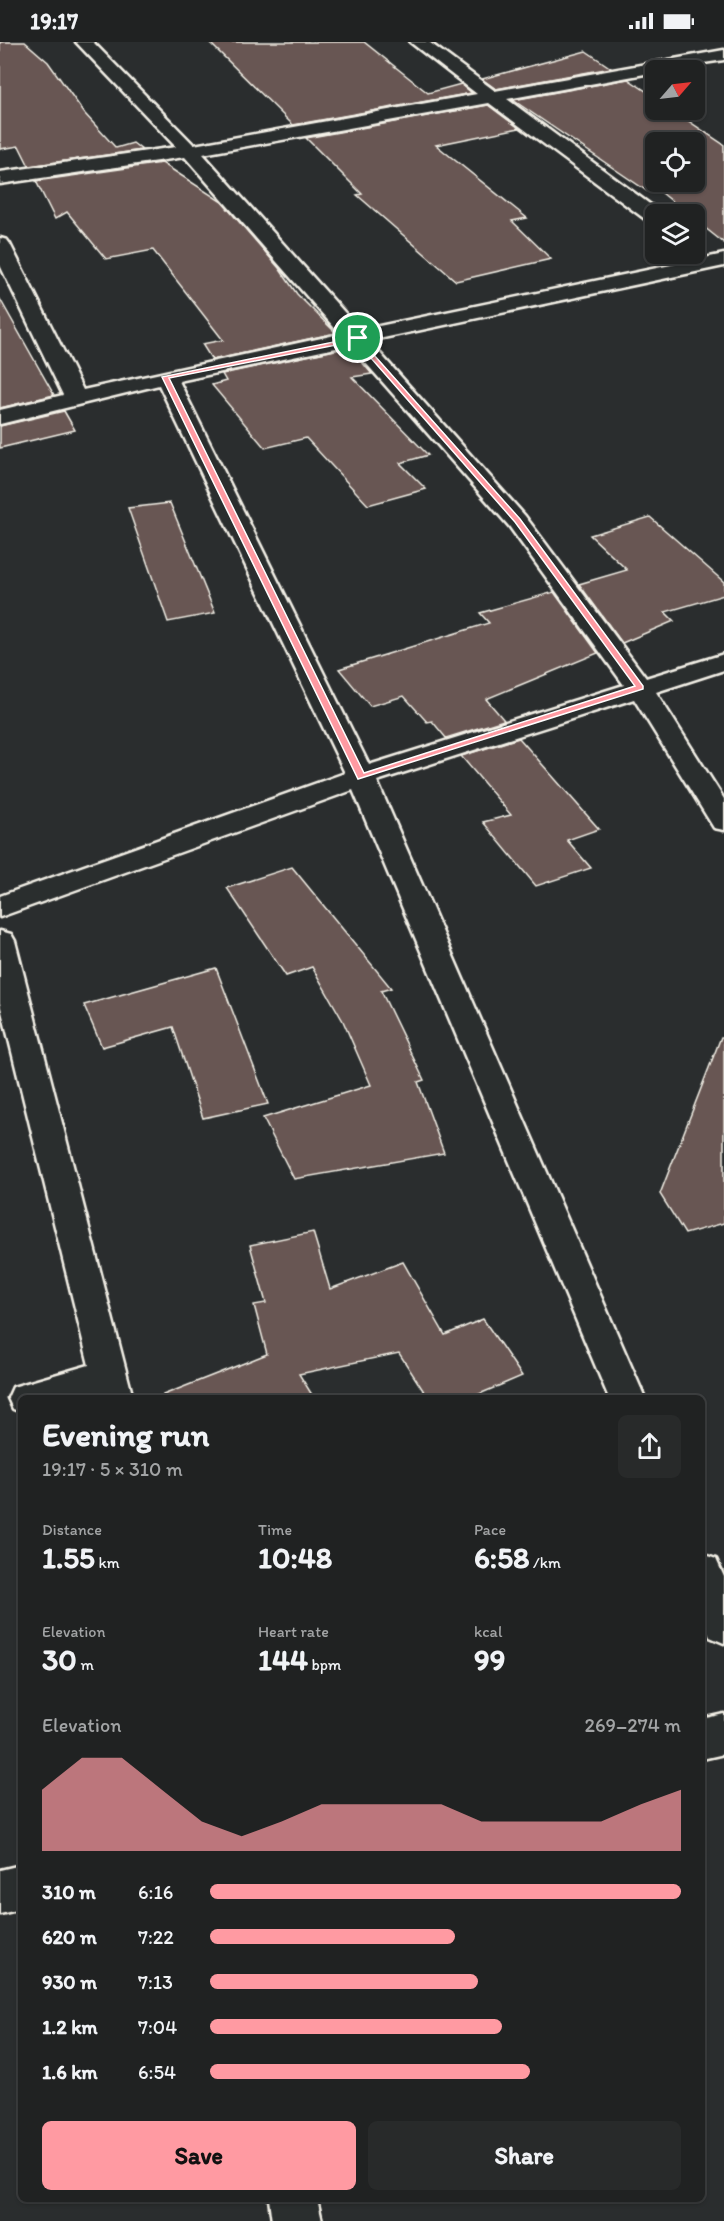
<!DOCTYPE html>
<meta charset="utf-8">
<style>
body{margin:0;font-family:Itim,sans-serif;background:#282a2a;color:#f1f3f6;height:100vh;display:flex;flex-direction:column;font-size:22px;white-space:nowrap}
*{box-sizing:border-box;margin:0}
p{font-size:20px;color:#a2a4a5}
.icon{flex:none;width:33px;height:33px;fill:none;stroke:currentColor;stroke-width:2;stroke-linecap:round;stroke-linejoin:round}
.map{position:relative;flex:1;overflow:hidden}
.details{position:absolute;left:18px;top:1353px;width:687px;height:807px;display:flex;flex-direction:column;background:#202222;border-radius:9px;box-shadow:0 2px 4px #0004,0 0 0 2px #3d3f40}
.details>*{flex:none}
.needle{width:39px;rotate:62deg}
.tools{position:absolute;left:645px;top:18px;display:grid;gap:12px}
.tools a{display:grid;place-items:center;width:60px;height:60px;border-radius:9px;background:#202222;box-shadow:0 2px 4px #0004,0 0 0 2px #3d3f40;font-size:30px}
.pin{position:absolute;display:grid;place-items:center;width:51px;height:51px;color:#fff;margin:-26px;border:3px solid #fff;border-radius:50%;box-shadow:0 2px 6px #0007}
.round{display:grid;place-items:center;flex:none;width:63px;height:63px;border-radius:9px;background:#282a2a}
.headline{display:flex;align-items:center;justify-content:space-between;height:102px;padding:0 24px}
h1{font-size:33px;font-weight:700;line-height:45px}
.stats{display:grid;grid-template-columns:repeat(3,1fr);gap:9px;height:102px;padding:6px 24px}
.stats div{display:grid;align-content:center}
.stats b{font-size:30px;font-weight:700}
.stats small{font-size:16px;font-weight:400}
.stats p{font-size:16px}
.chart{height:168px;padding:12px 24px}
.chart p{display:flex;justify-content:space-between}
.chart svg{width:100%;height:108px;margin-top:6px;fill:#ff9aa2;opacity:.7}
.cta{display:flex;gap:12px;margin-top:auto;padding:12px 24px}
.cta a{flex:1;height:69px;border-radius:9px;background:#ff9aa2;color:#111;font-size:24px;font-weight:700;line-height:69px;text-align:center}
.cta a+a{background:#282a2a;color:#f1f3f6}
ul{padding:0 24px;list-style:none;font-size:20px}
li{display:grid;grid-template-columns:96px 72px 1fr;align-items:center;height:45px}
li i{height:15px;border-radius:8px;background:#ff9aa2}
.status{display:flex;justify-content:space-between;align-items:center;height:42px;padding:0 30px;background:#202222;direction:ltr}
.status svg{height:16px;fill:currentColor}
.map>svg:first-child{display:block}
</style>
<div class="status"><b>19:17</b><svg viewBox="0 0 49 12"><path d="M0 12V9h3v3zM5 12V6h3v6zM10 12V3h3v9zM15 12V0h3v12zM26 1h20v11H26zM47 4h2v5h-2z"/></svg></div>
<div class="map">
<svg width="724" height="2179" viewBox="0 0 724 2179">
<rect width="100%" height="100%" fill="#2a2d2e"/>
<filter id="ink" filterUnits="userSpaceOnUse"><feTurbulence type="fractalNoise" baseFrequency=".0167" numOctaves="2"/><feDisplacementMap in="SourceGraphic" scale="12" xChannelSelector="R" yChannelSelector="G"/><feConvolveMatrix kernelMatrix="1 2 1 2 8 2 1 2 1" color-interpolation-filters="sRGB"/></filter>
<g filter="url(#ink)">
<g fill="#685652" stroke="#f4f1e8" stroke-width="1.5" fill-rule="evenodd">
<polygon points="0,0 25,0 48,20 85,72 116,106 133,101 142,108 29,124 19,104 0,107"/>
<polygon points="209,0 364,0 428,51 461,42 472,51 293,83"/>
<polygon points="586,9 611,26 496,47 482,37"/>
<path d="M628,37l28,19v12h16l52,35v98l-30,-24v-5h-6l-31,-25 -10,2 -134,-91zM656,100h38v40h-38z"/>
<polygon points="488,63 519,86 436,103 527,176 512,179 551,217 456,239 357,153 362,152 306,96"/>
<polygon points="162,121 222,160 279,226 297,252 336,291 212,318 202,302 223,298 153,208 106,217 67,170 55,177 36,139"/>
<polygon points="0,257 54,353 0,366"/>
<polygon points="349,305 372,332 352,335 428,413 400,421 426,447 368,463 306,396 265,406 212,343 226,339 222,332"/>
<polygon points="64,369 75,388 0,406 0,384"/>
<polygon points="170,461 215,571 168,580 128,466"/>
<polygon points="650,475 724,540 724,553 665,570 674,579 622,601 579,542 627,528 590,493"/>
<polygon points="554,550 598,611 486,657 504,678 446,696 432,679 427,680 404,654 370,664 339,627 489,581 480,571"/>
<polygon points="519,696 599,787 567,798 591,826 536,844 483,780 511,773 461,714"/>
<polygon points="292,825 391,946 381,949 424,1038 418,1040 444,1111 294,1137 263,1076 371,1043 343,979 312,925 286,934 227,846"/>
<polygon points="216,926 268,1062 203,1076 173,985 102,1005 84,963"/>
<polygon points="721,995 724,995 724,1181 685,1192 660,1152"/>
<polygon points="313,1190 330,1247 403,1220 445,1293 483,1277 522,1334 470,1356 428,1356 399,1311 299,1332 314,1356 164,1356 163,1353 267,1312 254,1263 266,1261 250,1203"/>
</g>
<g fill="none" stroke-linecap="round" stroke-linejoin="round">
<defs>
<g id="minor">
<path d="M76,0h17l101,103 283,-51 -67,-52h19l66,49 229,-41v10l-68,10v2l-149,27 156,115h-7v10l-7,-2 -160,-119 -286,51 157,176 364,-76v12l-355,75 156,175 121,162 78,-24v16l-68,22 68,107v31l-10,-2 -80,-129 -257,82 268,617h-36l-256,-608 -353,127v-21l345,-123 -186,-388 -159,39v-14l63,-15 -63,-130v-27l7,2 3,4 73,146 257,-56 -155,-177 -185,27v-12l176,-25zM350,303l159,181 115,159 -255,80 -190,-384z"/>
<polygon points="0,889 11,892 15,899 133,1356 97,1356 96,1352 82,1356 21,1356 21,1370 13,1367 8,1356 13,1345 89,1323 0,961"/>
<polygon points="702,1512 716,1517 724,1535 724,1601 710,1595 702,1578"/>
<polygon points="724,1672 724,1712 702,1717 702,1677"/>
<polygon points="21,1823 21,1867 0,1872 0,1828"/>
<polygon points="269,2157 317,2157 322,2179 272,2179"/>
</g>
</defs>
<use href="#minor" stroke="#f4f1e8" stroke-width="5"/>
<use href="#minor" fill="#2a2d2e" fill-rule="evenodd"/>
</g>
</g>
<path fill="#ff9aa2" stroke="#fff" stroke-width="1.5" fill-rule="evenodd" d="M358,295l162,182 123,167v3l-285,90 -196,-402zM356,299l159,181 120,164 -271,87 -195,-395z"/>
</svg>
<div class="tools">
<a><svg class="needle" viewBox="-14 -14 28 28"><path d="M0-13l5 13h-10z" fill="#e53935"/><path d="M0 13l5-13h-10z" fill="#a2a4a5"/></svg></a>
<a><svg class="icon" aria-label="locate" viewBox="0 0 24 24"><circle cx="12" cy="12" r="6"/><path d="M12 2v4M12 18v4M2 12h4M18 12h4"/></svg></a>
<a><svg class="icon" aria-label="layers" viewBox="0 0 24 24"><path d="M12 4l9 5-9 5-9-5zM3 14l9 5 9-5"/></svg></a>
</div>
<div class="pin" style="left:358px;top:296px;background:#1e9e55"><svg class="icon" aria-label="arrive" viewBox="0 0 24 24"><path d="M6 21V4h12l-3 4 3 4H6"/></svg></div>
<section class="details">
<div class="headline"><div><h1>Evening run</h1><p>19:17 · 5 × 310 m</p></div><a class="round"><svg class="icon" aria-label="share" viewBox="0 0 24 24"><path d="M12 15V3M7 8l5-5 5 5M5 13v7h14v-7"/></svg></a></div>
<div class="stats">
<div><p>Distance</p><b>1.55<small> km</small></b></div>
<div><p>Time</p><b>10:48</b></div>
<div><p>Pace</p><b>6:58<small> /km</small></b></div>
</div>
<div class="stats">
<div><p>Elevation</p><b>30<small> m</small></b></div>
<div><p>Heart rate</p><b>144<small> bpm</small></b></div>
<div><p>kcal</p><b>99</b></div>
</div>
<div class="chart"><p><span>Elevation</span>269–274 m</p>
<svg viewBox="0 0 160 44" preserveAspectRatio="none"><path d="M0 44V19L10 6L20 6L30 19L40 32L50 38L60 32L70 25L80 25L90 25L100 25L110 32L120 32L130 32L140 32L150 25L160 19V44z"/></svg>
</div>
<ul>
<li><b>310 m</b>6:16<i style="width:100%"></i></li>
<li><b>620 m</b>7:22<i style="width:52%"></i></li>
<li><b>930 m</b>7:13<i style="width:57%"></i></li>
<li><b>1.2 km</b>7:04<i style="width:62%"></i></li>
<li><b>1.6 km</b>6:54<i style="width:68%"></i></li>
</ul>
<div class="cta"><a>Save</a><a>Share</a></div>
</section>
</div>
